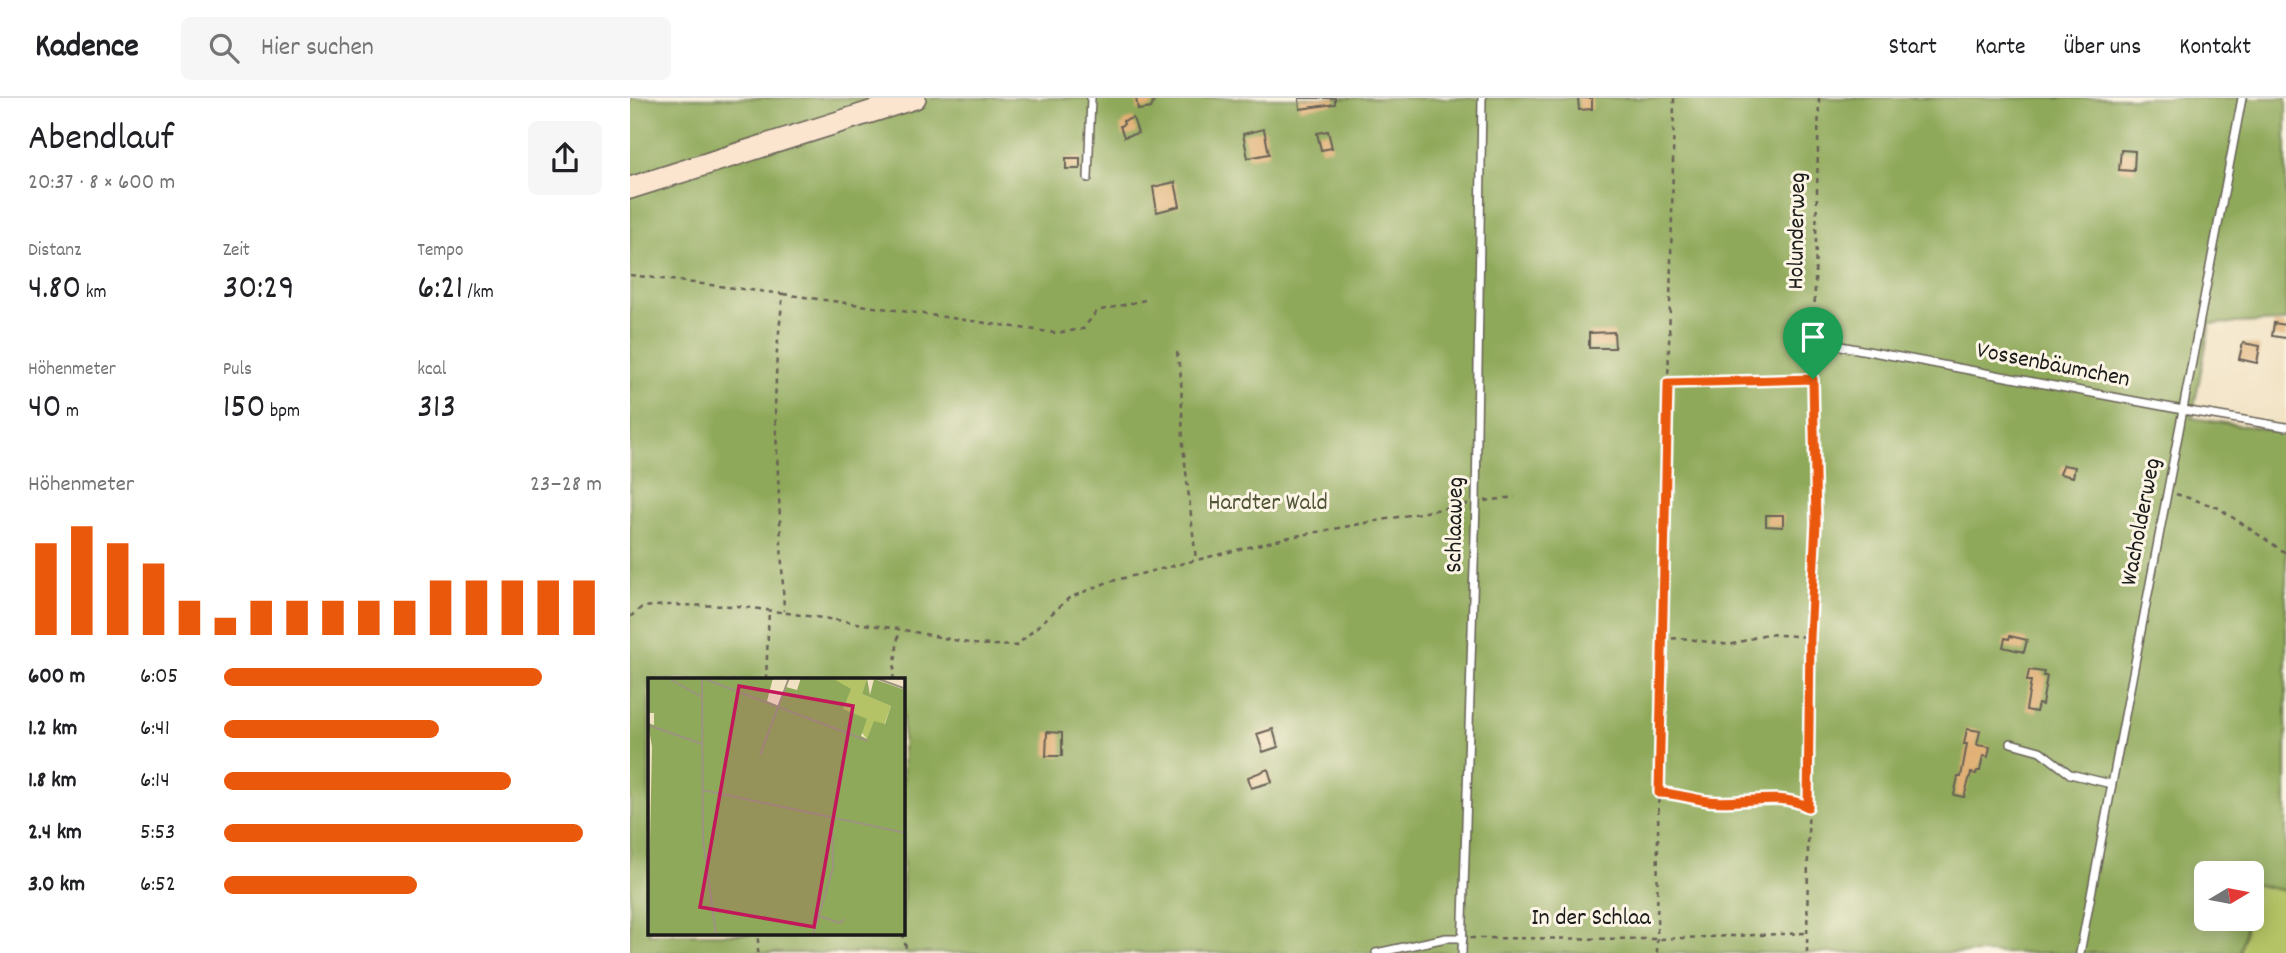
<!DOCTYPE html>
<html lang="de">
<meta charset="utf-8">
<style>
body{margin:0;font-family:Dekko,sans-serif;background:#f6f6f6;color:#202124;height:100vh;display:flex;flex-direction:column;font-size:26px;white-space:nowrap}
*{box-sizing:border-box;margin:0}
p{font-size:23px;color:#757577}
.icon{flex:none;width:38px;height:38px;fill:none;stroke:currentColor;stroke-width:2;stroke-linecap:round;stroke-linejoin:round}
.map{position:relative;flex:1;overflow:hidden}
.side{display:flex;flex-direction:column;background:#fff;width:630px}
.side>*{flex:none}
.needle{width:46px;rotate:80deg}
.controls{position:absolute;left:1564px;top:763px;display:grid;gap:14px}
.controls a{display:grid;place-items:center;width:70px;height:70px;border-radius:10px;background:#fff;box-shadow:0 4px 18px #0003;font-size:35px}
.pin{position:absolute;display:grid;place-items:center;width:60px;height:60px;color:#fff;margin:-72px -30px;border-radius:50% 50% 50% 0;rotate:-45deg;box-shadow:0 0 7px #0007}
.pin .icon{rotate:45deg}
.round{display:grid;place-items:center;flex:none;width:74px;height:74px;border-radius:10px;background:#f6f6f6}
.overview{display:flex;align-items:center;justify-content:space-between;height:119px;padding:0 28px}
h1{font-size:38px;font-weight:600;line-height:52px}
.figures{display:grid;grid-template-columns:repeat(3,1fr);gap:10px;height:119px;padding:7px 28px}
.figures div{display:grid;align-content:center}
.figures b{font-size:35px;font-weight:600}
.figures small{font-size:19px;font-weight:400}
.figures p{font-size:19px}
.chart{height:196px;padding:14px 28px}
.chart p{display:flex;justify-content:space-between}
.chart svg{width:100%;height:126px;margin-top:7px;stroke:#ea580c;stroke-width:6}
ul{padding:0 28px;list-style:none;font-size:23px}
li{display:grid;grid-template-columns:112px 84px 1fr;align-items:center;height:52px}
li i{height:18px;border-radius:9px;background:#ea580c}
header{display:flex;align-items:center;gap:42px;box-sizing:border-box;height:98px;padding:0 35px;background:#fff;border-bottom:2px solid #e0e0e0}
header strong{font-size:33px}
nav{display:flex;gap:38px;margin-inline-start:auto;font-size:24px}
.search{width:490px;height:63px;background:#f6f6f6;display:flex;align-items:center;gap:18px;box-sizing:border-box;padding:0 24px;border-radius:10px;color:#757577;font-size:26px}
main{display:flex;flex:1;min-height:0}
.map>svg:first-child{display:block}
</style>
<header>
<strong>Kadence</strong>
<div class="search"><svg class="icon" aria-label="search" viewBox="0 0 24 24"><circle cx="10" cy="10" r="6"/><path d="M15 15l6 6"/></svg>Hier suchen</div>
<nav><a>Start</a><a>Karte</a><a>Über uns</a><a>Kontakt</a></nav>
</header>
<main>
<section class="side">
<div class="overview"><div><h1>Abendlauf</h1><p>20:37 · 8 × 600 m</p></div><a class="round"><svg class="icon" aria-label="share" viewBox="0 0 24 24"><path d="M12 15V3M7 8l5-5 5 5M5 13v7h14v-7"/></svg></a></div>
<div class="figures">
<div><p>Distanz</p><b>4.80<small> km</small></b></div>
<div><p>Zeit</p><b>30:29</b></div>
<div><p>Tempo</p><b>6:21<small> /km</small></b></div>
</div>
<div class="figures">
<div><p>Höhenmeter</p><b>40<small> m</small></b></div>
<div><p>Puls</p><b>150<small> bpm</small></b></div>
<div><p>kcal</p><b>313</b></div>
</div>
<div class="chart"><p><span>Höhenmeter</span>23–28 m</p>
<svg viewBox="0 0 160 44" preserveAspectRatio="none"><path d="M5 44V12M15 44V6M25 44V12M35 44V19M45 44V32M55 44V38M65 44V32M75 44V32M85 44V32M95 44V32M105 44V32M115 44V25M125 44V25M135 44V25M145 44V25M155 44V25"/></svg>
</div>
<ul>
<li><b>600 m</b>6:05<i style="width:84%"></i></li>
<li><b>1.2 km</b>6:41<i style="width:57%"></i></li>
<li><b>1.8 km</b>6:14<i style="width:76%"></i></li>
<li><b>2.4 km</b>5:53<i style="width:95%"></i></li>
<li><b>3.0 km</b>6:52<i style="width:51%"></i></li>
</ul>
</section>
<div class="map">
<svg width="1656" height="855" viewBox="0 0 1656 855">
<rect width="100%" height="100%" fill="#fcf5e5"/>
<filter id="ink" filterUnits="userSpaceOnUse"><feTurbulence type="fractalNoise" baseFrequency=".0143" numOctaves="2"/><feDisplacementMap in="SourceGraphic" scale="14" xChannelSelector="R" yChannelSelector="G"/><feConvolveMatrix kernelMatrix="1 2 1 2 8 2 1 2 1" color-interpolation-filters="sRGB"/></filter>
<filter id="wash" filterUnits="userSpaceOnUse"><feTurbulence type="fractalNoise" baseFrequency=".00686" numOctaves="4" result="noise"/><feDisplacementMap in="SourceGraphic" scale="28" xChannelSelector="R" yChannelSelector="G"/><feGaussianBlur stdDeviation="1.57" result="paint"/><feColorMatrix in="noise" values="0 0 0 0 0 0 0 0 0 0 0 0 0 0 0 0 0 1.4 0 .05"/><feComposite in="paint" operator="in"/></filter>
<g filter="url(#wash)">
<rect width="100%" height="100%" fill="#f1e2c3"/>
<polygon fill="#b4c365" stroke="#687040" stroke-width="2" points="1623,786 1656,793 1656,855 1610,855 1617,821 1622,821"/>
<path fill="#8fa95a" stroke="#56623b" stroke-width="2" fill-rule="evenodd" d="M0,0h1656v223l-76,3 -18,94 94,14v459l-32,-7 -2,6v-17h-45v46h40l-7,34h-1610zM19,582h254v254h-254z"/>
<g id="blocks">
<g fill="#e1b076">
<polygon points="506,0 525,0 521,10 508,12"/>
<polygon points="669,0 705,0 705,6 670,11"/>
<polygon points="948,0 962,0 962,11 949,12"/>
<polygon points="503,20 508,35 494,39 490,28 494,26 493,23"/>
<polygon points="634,31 639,56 618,60 613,36"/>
<polygon points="698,33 702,50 691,52 687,35"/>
<polygon points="1491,52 1505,53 1504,73 1489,72"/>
<rect x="436" y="60" width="14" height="11"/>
<polygon points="545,84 550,108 527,114 523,89"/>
<polygon points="1644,225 1656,227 1656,240 1642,238"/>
<polygon points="984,234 985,250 959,250 959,235"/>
<polygon points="1613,245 1630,248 1627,265 1609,261"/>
<polygon points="1433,367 1445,369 1443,379 1430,376"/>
<polygon points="1136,417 1153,417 1153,429 1136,428"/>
<polygon points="1380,538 1397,542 1394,554 1373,549 1375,540 1379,541"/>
<polygon points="1399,572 1414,574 1413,578 1417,578 1412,607 1408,606 1406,614 1396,612 1401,583 1397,583"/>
<polygon points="643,631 648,649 633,654 627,636"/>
<polygon points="1337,631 1350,633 1347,647 1360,649 1358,659 1353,658 1350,673 1347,673 1346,676 1341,675 1334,699 1324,697 1328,679 1331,679 1337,646 1334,646"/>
<polygon points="417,634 432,635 432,658 416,658"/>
<polygon points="638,671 642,684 621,690 618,679"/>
</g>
</g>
</g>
<g filter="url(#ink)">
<use href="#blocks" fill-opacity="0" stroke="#676156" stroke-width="2"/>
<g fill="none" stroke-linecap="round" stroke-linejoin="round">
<defs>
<g id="lane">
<polyline points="458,80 461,0"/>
<polyline points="1184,243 1553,312 1656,329"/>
<polyline points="1381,645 1410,653 1440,676 1481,686"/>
<polyline points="746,855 816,840 833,840"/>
<polyline points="832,855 846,404 852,0"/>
<polyline points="1450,855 1612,0"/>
</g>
<polyline id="secondary" points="0,90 285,0"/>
</defs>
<use href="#lane" stroke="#676156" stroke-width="10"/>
<use href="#secondary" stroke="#676156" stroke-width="24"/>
<g stroke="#676156" stroke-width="2.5" stroke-dasharray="5 5" stroke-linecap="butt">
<polyline points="0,177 153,196 147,252 145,309 154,513"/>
<polyline points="153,196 426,235 453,231 467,213 515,202"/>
<polyline points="1184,235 1189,0"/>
<polyline points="547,254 551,279 553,347 566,462"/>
<polyline points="1038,285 1182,281"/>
<polyline points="1546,396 1587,409 1656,455"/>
<polyline points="855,403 885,399"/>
<polyline points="0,519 12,509 38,507 108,508 269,531 344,546 386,548 439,500 478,484 655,440 838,406"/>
<polyline points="1032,541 1051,540 1100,547 1136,536 1180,539"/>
<polyline points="136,582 139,512"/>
<polyline points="263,582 269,531"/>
<path d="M1030,695c17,0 32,6 49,8 32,4 69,-10 99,6"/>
<polyline points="273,835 277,855"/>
<polyline points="840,840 1027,841 1177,835"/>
<polyline points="128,855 128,836"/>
<path d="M1027,855c1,-285 13,-570 17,-855"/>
<polyline points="1177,855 1180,539 1186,425 1183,252"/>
</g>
<use href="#lane" stroke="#fff" stroke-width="7"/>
<use href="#secondary" stroke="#fbe5cf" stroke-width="21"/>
</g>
</g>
<g fill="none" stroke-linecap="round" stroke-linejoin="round" filter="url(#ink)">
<defs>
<path id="route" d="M1183,281l3,144 -6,114 -2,170c-30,-16 -67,-2 -100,-6 -17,-2 -32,-8 -49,-8l9,-410z"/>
</defs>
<use href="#route" stroke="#fff" stroke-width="14"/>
<use href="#route" stroke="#ea580c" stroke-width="9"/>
</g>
<g text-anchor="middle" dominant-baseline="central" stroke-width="6" stroke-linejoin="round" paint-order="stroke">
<g font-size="24" fill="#1c1c1c" stroke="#fcf5e5">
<text transform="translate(1168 133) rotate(-89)">Holunderweg</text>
<text transform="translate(1423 268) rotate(11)">Vossenbäumchen</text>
<text transform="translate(1512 424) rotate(-79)">Wacholderweg</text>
<text transform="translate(826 427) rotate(-89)">Schlaaweg</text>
<text x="961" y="821">In der Schlaa</text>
</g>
<g font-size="24" fill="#515636" stroke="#fcf5e5">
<text x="638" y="406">Hardter Wald</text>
</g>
</g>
<g transform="translate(18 580)">
<rect width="257" height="257" fill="#f1e2c3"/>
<path d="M184,0h35l-5,16 29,12 -7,19 -17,14 -24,-30z" fill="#b4c365"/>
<path d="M0,0h125l-6,23 12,5 7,-19 11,3 4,-12h31l19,11 -8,20 24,10 -6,17 6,3 7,-18 11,3 6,-18 -29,-12 5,-16 3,17 4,-16 31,11v245h-257l4,-188 -4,-24 6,2v-12h-6z" fill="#8fa95a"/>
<path fill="none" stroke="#9c9380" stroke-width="2" d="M20,0l34,19M54,0l166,63M54,0l1,161 13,96M228,0l30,11M0,47l54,19M112,77l29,-77M55,112l203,43M171,238l21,7 4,-4M165,257l20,-67 -1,-52"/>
<path fill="#c2185b" fill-opacity="0.15" stroke="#c2185b" stroke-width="3.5" d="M91,8l114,20 -39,221 -114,-20z"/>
<rect width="257" height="257" fill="none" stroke="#1c1c1c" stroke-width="3.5"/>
</g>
</svg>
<div class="controls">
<a><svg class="needle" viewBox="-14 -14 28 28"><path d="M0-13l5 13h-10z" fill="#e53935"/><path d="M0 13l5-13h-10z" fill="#757577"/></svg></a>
</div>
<div class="pin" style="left:1183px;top:281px;background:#1e9e55"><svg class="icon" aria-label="arrive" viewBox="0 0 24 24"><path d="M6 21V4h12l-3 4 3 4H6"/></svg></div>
</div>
</main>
